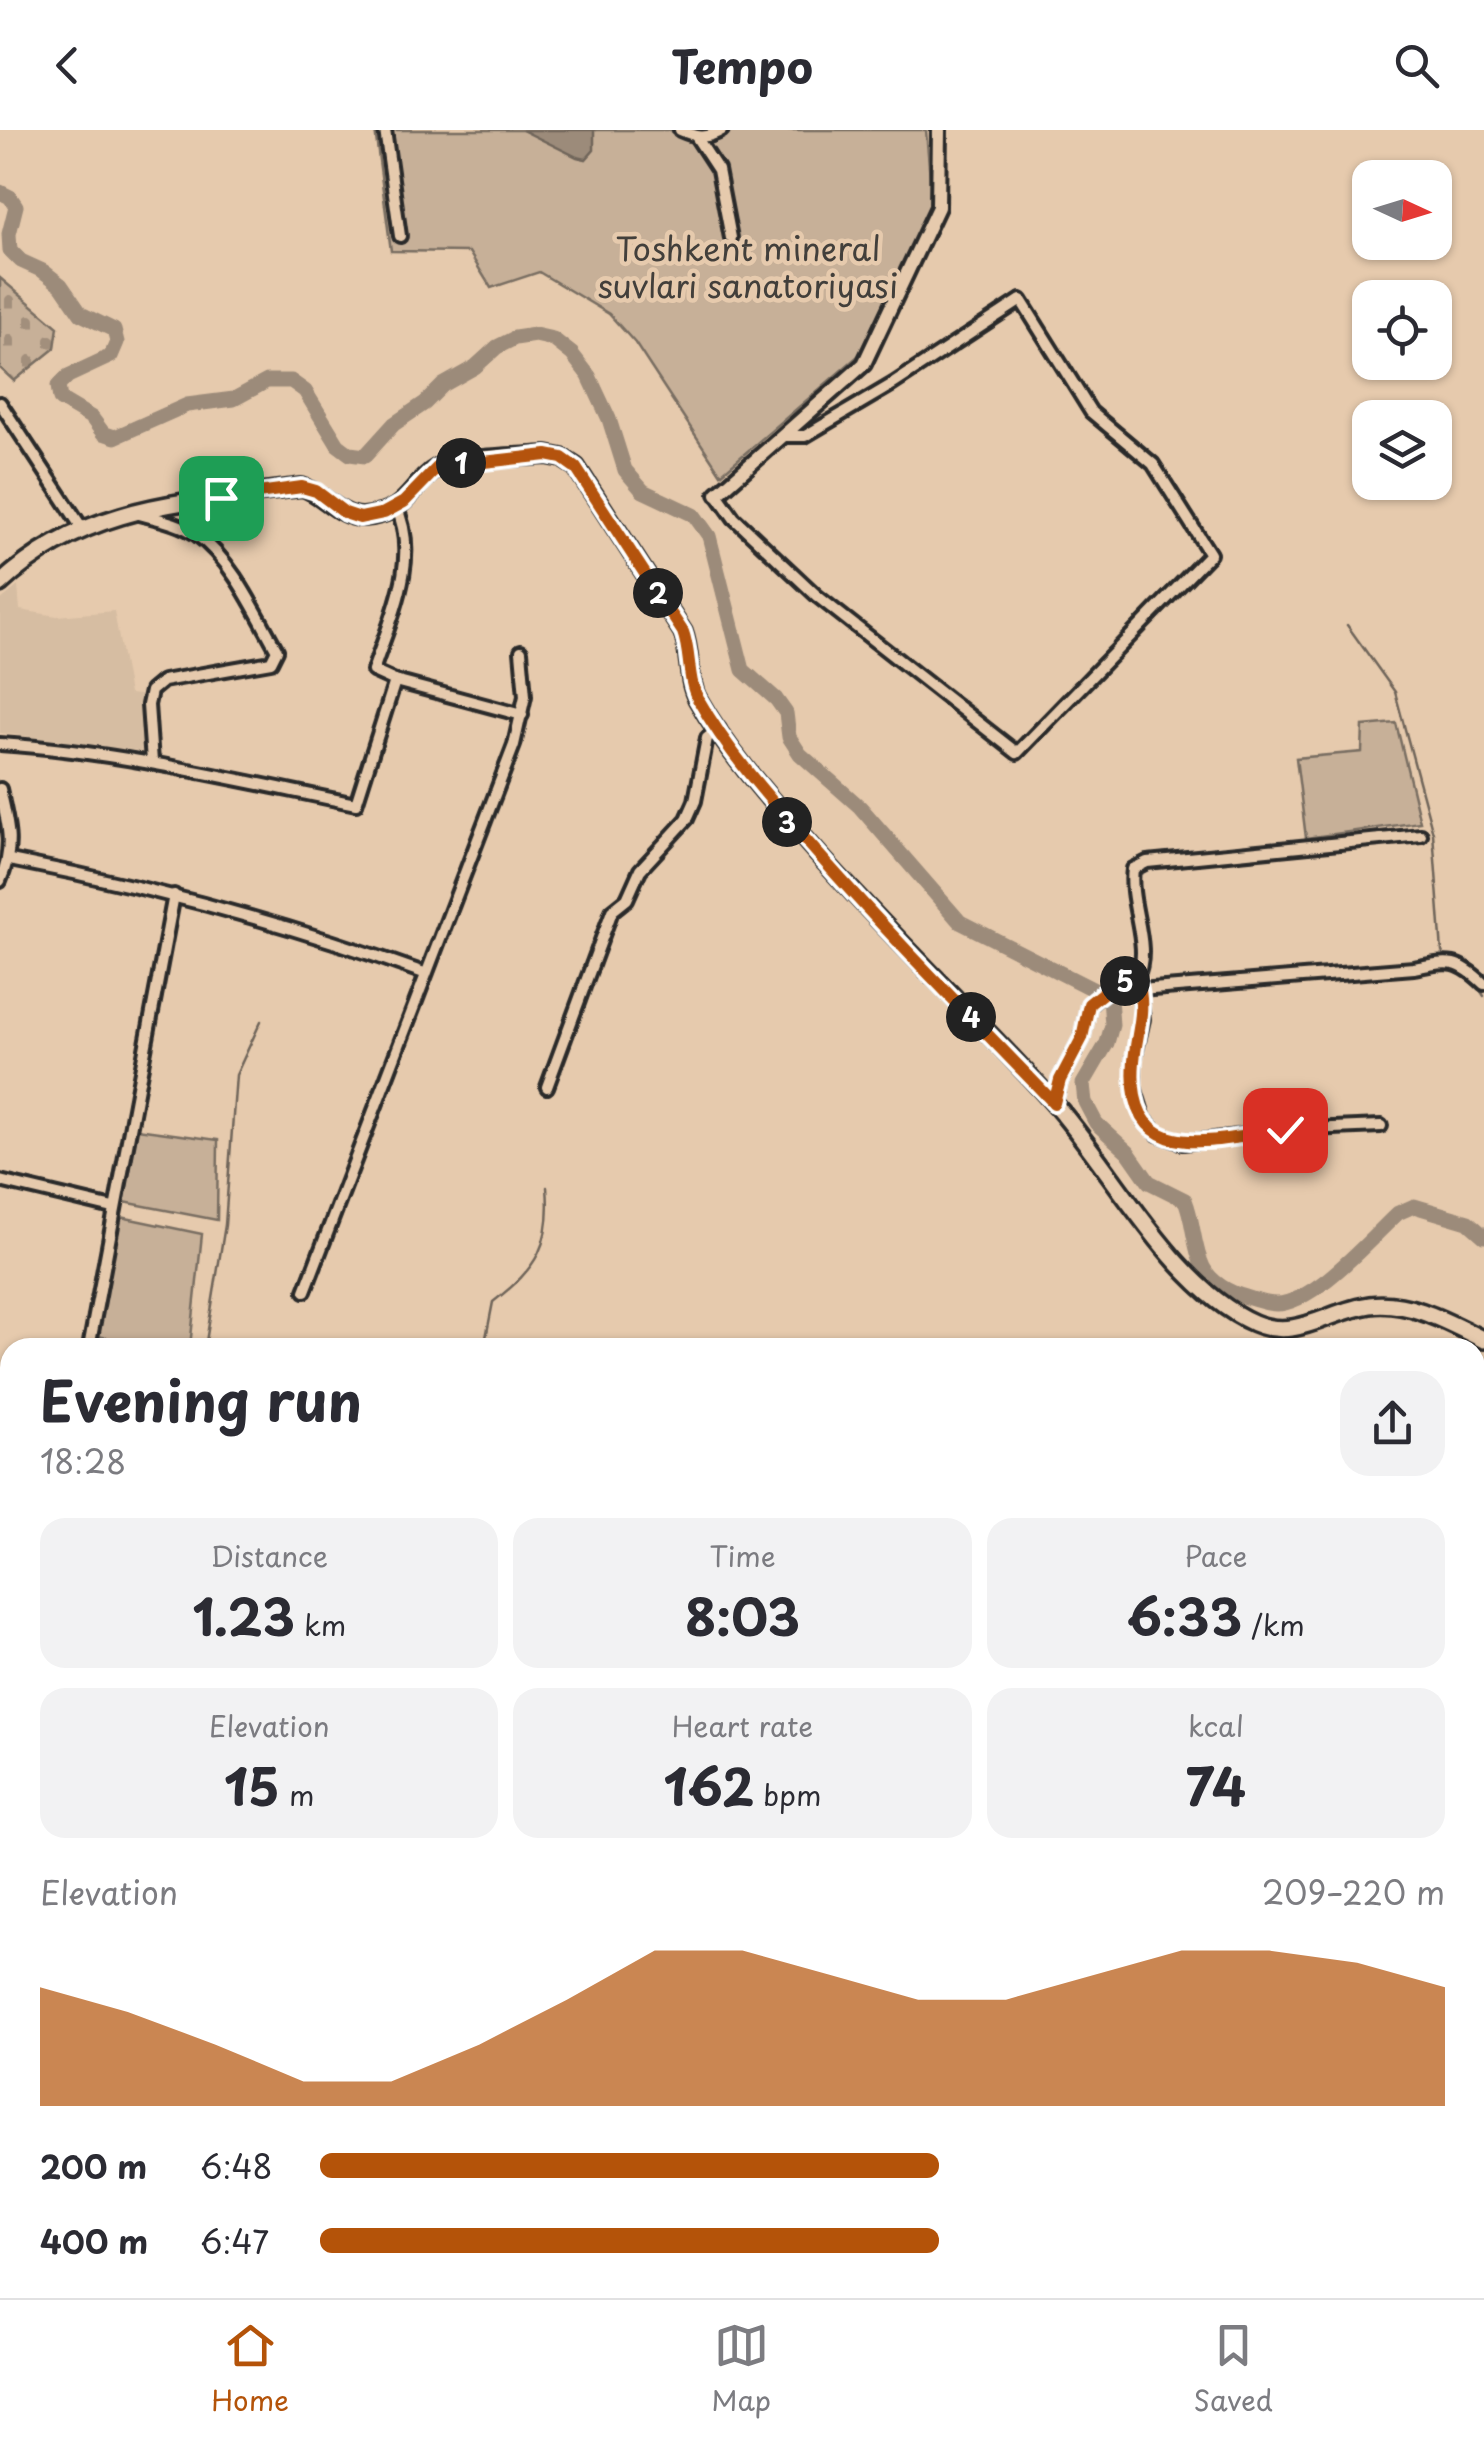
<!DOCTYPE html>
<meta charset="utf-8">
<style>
body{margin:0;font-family:"Playpen Sans",sans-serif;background:#f2f2f3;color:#2b2b33;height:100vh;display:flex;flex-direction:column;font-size:38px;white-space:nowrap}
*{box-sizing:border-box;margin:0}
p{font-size:32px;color:#7c7c81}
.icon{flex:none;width:55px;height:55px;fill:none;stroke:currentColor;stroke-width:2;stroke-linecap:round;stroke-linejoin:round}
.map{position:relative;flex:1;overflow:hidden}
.sheet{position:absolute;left:0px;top:1208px;width:1485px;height:962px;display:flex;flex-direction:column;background:#fff;border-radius:30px 30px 0 0;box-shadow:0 2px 8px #0004}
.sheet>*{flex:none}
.needle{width:65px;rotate:94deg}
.tools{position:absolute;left:1352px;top:30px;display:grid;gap:20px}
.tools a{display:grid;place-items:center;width:100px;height:100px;border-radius:20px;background:#fff;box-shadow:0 2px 8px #0004;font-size:50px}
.pin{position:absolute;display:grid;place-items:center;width:85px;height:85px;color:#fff;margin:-42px;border-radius:20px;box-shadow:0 5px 15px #0006}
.km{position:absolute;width:50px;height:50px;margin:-25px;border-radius:50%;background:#222;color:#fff;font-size:28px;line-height:50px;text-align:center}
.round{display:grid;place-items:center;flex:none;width:105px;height:105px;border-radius:30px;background:#f2f2f3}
.head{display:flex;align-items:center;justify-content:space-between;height:170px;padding:0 40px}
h1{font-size:55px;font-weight:700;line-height:75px}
.metrics{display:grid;grid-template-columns:repeat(3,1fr);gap:15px;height:170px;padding:10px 40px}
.metrics div{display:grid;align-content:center;border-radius:25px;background:#f2f2f3;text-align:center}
.metrics b{font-size:50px;font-weight:700}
.metrics small{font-size:28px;font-weight:400}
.metrics p{font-size:28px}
.chart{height:280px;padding:20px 40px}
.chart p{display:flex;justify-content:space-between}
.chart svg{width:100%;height:180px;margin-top:10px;fill:#b45309;opacity:.7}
ul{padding:0 40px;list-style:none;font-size:32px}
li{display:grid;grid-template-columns:160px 120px 1fr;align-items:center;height:75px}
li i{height:25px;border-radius:12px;background:#b45309}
header{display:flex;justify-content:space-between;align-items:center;height:130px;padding:0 40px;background:#fff;font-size:45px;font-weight:700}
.tab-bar{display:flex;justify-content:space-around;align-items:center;height:140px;border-top:2px solid #e1e1e2;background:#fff;font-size:28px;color:#7c7c81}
.tab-bar a{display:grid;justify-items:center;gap:5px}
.tab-bar .current{color:#b45309}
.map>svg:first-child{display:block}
</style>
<header><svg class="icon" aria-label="back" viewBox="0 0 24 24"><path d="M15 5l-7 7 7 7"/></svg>Tempo<svg class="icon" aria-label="search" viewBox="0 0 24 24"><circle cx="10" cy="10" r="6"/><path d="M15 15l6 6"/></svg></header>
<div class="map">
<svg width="1484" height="2168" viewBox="0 0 1484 2168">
<defs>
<pattern id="cemetery-stones" width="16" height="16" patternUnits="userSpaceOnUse" patternTransform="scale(2.5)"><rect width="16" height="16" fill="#c7b098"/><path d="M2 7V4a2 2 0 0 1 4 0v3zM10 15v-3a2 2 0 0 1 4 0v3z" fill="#a28f7c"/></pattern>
</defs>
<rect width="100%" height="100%" fill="#e6caad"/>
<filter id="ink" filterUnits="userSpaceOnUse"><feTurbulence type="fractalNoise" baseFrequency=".01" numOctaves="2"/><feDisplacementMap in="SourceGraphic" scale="20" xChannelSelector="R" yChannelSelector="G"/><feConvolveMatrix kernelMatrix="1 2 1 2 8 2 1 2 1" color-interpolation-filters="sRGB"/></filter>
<g filter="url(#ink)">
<polygon fill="#d6bda2" points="18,456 20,480 57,486 114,481 129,564 140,565 144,622 0,603 0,471"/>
<g fill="#c7b098" stroke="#796e62" stroke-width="2.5">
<polygon points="375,0 926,0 932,72 858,226 721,344 635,213 609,184 539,142 491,158 469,122 391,121"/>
<polygon points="1396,593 1420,692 1306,708 1296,628 1362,622 1363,596"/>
<polygon points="137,999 218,1010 217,1090 124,1072"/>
<polygon points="121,1087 202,1104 190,1217 151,1217 98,1206"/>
<polygon points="0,1799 10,1801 10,1951 0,1949"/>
</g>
<polygon fill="url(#cemetery-stones)" stroke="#796e62" stroke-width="2.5" points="0,148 58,197 55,218 14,251 0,238"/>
<polygon fill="#9c8b7a" stroke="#6f655a" stroke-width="2.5" points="522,0 594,0 594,20 586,29 577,27"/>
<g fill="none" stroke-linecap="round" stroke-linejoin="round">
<g stroke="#6f655a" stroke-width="2.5">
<polyline points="1347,495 1395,562 1433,703 1442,822 1448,831"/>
<polyline points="1477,855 1484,866"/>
<polyline points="205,1218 225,1095 236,945 261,891"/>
<path d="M484,1218l9,-46c44,-34 59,-57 54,-115"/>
<polyline points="1475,1514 1484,1503"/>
<polyline points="0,1729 10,1724"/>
<polyline points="1475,1752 1484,1751"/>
<polyline points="0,1809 10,1811"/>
<polyline points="492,2160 498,2168"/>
<polyline points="963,2160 968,2168"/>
<polyline points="1340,2160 1355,2168"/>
<polyline points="261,2168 263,2160"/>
</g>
<path stroke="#9c8b7a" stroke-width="15" d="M0,62l10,5 6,9 -7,28 1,16 11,11 22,10 18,14 20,29 33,16 3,12 -6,14 -43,20 -10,10 2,13 32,19 11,15 12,4 72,-32 47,-6 33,-18h24l14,10 33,54 12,9 15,2 29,-32 31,-21 18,-18 32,-18 22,-20 18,-9 20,-3 18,4 19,15 17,22 20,43 16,51 18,21 51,24 15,21 34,134 33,29 10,14 3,24 11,17 60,53 100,115 150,76 2,27 -5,18 -24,41 2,18 11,21 32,29 21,30 36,18c9,22 8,46 18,67 8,16 27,26 43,30 9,3 21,7 30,7 38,0 95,-66 122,-91l16,-7 54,16 16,14"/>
<defs>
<g id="minor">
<polyline points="385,0 400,106"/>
<path d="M680,0c16,7 26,10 42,0"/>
<polyline points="697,8 718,40 731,108"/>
<polyline points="0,273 82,398"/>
<polyline points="717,364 734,388 817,466 1017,623 1210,424 1153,334 1091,282 1021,170 893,254 805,306 783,306"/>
<path d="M396,377c25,52 -6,112 -23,164l22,10 127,34"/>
<path d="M139,384c19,5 41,9 58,21 35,25 59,78 80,115l-6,12 -108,19 -12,10 -3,14 4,57"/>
<path d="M0,614c121,8 237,36 356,60l39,-123"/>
<path d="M0,659c8,36 15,58 0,92"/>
<path d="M10,730c142,27 279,64 414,113"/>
<polyline points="1137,847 1143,889 1134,929 1134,957 1144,989 1158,1004 1183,1013 1285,1000 1381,996"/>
<path d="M1140,860l274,-22c35,-7 43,-10 70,16"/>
<polyline points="547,957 612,781 627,769 640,740 687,689 695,671 707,608 719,599"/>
<path d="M1054,973l6,-23 22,-42 7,-33 25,-21 23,-7c15,-31 -9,-73 -4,-108l14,-7 274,-27"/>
<polyline points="0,1051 113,1078"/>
<polyline points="305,1161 514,615 525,566 521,521"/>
<polyline points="89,1218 174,765"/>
<polyline points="0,1495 10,1497"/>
<polyline points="0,1958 10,1960"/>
<polyline points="0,2126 10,2137"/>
<polyline points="31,2160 38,2168"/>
</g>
<polyline id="tertiary" points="717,364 864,234 938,77 939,0"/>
<path id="secondary" d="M0,454c88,-82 190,-82 302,-97 21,6 38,31 61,30 47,-3 47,-34 76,-50 16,-9 85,-10 108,-12l15,3 14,9 107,165c8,21 4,47 14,66 32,57 78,107 121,156 75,84 158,163 234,247 59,65 121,187 202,222 42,18 74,-12 116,-18 40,-5 79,18 114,35"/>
</defs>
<use href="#minor" stroke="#2b2b2b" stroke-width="18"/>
<use href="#tertiary" stroke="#2b2b2b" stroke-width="20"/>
<use href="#secondary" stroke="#2b2b2b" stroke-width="22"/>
<use href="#minor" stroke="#e6caad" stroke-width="10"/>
<use href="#tertiary" stroke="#e6caad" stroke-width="12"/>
<use href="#secondary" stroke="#e6caad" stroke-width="15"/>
</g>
</g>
<g fill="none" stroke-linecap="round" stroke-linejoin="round" filter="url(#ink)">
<defs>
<path id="route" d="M221,368l81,-11 14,4 29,22 15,5 24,-5 20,-11 34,-35 109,-12 15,3 14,10 107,164c8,21 4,47 15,67 32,57 78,107 121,156 75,85 156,166 235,248l6,-23 22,-42 7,-34 25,-20 23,-6c10,33 0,51 -3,83 -9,110 82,78 151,69"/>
</defs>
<use href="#route" stroke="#fff" stroke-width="20"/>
<use href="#route" stroke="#b45309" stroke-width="12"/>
</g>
<g text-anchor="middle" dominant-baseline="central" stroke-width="9" stroke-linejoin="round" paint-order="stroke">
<g font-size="32" fill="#423f3b" stroke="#e6caad">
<text x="748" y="118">Toshkent mineral<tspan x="748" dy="37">suvlari sanatoriyasi</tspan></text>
</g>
</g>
</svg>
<div class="tools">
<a><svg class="needle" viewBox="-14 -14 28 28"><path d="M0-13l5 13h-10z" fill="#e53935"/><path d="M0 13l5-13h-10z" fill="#7c7c81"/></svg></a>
<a><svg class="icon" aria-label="locate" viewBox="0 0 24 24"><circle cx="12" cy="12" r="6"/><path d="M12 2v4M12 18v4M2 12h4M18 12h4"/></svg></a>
<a><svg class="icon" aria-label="layers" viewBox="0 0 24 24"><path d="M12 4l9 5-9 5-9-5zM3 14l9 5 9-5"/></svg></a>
</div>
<div class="pin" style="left:221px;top:368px;background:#1e9e55"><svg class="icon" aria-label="arrive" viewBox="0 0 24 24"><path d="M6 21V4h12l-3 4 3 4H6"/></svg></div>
<div class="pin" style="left:1285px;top:1000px;background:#d93025"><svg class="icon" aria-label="check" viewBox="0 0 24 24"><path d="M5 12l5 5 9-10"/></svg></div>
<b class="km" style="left:461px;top:333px">1</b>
<b class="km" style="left:658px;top:463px">2</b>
<b class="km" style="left:787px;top:692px">3</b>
<b class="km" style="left:971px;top:887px">4</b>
<b class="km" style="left:1125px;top:851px">5</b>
<section class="sheet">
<div class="head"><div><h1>Evening run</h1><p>18:28</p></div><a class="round"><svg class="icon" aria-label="share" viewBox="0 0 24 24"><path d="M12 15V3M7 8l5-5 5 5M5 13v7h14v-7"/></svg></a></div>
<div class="metrics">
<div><p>Distance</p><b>1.23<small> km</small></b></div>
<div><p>Time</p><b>8:03</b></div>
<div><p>Pace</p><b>6:33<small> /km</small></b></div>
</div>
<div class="metrics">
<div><p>Elevation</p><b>15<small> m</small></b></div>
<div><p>Heart rate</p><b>162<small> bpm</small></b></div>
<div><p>kcal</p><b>74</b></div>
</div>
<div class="chart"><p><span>Elevation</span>209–220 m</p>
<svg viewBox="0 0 160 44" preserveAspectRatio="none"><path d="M0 44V15L10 21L20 29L30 38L40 38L50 29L60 18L70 6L80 6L90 12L100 18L110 18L120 12L130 6L140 6L150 9L160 15V44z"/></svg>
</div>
<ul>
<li><b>200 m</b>6:48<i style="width:55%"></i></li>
<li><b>400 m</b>6:47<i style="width:55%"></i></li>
</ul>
</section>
</div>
<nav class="tab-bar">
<a class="current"><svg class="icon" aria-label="home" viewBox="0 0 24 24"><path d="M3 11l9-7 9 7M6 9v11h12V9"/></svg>Home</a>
<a><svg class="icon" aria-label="map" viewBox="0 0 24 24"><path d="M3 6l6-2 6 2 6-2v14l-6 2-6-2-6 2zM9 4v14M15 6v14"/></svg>Map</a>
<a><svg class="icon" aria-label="saved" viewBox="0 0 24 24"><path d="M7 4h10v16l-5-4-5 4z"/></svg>Saved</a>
</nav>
